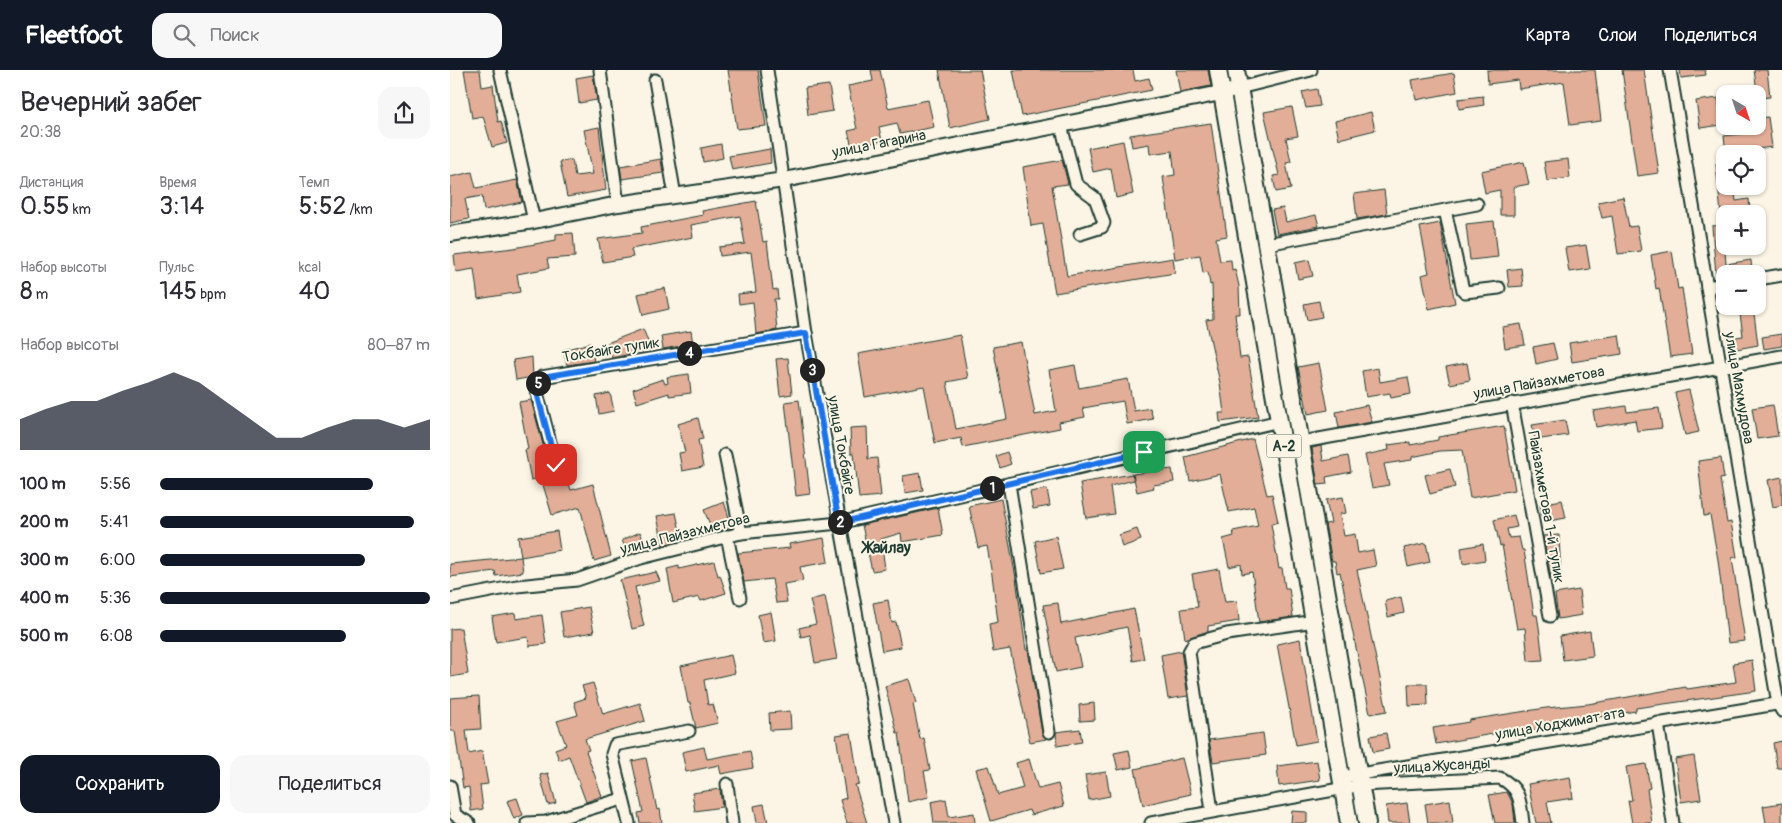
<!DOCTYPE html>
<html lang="ru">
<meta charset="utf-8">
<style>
body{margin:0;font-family:Pangolin,sans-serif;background:#f7f7f7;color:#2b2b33;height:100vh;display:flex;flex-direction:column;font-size:19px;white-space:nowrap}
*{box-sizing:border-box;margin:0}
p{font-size:16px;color:#7c7c81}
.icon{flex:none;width:28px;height:28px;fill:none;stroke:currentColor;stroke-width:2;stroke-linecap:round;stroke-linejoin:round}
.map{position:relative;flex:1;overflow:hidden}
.sheet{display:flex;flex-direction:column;background:#fff;width:450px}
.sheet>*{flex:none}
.needle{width:32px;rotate:141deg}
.controls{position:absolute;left:1266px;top:15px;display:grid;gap:10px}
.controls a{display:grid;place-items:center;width:50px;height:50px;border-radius:10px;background:#fff;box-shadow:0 1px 4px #0004;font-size:25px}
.pin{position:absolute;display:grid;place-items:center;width:42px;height:42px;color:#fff;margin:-21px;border-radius:10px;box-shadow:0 2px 8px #0006}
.km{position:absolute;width:25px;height:25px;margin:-12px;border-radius:50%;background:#222;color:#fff;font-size:14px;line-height:25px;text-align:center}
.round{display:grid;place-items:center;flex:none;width:52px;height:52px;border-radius:15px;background:#f7f7f7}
.headline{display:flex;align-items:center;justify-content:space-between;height:85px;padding:0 20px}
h1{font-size:28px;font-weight:600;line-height:38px}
.stats{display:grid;grid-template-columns:repeat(3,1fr);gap:8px;height:85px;padding:5px 20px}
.stats div{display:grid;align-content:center}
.stats b{font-size:25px;font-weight:600}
.stats small{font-size:14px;font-weight:400}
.stats p{font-size:14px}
.chart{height:140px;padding:10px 20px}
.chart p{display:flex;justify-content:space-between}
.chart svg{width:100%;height:90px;margin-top:5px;fill:#111827;opacity:.7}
.button{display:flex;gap:10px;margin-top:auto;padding:10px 20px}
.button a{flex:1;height:58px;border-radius:15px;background:#111827;color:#fff;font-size:20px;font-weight:600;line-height:58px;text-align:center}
.button a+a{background:#f7f7f7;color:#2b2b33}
ul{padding:0 20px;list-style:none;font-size:16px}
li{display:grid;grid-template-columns:80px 60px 1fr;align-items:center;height:38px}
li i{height:12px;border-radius:6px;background:#111827}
header{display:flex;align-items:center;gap:30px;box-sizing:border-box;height:70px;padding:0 25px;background:#111827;color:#fff}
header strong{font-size:24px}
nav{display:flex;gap:28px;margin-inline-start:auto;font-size:18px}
.search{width:350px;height:45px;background:#f7f7f7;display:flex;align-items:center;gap:12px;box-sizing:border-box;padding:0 18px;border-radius:15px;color:#7c7c81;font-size:19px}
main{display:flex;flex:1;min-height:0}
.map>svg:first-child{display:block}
</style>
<header>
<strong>Fleetfoot</strong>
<div class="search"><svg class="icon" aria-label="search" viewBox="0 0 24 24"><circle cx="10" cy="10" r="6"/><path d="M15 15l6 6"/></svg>Поиск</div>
<nav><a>Карта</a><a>Слои</a><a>Поделиться</a></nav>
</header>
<main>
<section class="sheet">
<div class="headline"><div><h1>Вечерний забег</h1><p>20:38</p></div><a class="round"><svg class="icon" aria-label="share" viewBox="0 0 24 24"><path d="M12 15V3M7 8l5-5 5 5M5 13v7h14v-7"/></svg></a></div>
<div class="stats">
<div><p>Дистанция</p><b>0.55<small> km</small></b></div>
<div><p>Время</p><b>3:14</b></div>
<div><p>Темп</p><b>5:52<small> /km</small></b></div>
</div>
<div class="stats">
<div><p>Набор высоты</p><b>8<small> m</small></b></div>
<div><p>Пульс</p><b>145<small> bpm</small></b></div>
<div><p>kcal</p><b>40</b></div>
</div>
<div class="chart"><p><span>Набор высоты</span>80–87 m</p>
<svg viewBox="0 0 160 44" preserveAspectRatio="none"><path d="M0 44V29L10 24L20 20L30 20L40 15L50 11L60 6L70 11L80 20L90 29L100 38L110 38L120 33L130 29L140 29L150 33L160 29V44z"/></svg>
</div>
<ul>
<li><b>100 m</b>5:56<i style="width:79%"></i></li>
<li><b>200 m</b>5:41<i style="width:94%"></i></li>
<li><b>300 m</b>6:00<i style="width:76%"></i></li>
<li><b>400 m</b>5:36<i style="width:100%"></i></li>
<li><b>500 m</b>6:08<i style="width:69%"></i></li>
</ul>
<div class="button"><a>Сохранить</a><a>Поделиться</a></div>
</section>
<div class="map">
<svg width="1332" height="753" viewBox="0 0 1332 753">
<rect width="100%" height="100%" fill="#fcf5e5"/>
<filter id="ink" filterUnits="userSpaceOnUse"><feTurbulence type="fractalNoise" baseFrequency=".02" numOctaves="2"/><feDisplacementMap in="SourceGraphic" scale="10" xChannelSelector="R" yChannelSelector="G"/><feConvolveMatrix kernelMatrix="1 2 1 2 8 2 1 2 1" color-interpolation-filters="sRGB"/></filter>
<g filter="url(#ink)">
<g fill="#e3ae97" stroke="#1f3d34">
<polygon points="14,0 30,0 32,17 43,15 48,52 51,51 57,73 42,77 33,46 22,48"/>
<polygon points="278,0 308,0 316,56 287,59"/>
<polygon points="421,0 430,0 438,38 478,30 484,57 450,64 447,53 429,57 432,71 402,77 398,61 407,59 398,16 423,11"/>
<polygon points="489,0 530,0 540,49 500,58"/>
<polygon points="563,0 683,0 685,11 699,8 702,20 572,46"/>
<polygon points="726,0 758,0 761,16 730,22"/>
<polygon points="1037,0 1145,0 1151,51 1120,55 1114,12 1069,19 1068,10 1038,14"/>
<polygon points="1172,0 1194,0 1209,103 1187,106"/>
<polygon points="1230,0 1255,0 1256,5 1231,8"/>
<polygon points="1304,0 1317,0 1320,27 1308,28"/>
<polygon points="1004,3 1007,22 966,30 962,10"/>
<polygon points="143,5 147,30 129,33 126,8"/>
<polygon points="379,15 383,41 358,45 355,18"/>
<polygon points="867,19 870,36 856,38 852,22"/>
<polygon points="1033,26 1034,35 1009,39 1008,29"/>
<polygon points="1268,28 1272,55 1250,58 1246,31"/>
<polygon points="842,37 848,66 836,68 841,92 836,93 841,119 826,122 823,106 829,105 814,42"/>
<polygon points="921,42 925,60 889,69 885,51"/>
<polygon points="1318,47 1322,77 1276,83 1274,66 1306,62 1308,48"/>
<polygon points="761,53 777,166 766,168 770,191 781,190 782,200 785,199 789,216 790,244 785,244 790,288 798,287 808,347 770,352 769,343 774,343 770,313 756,250 763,249 762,214 760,215 758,202 753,203 750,185 725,189 713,107 725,105 722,81 700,84 699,74 682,77 680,65"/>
<polygon points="149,57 156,120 117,127 110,92 122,90 125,106 143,104 134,60"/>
<polygon points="673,71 683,124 666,128 661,98 643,102 638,78"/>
<polygon points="271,74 273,88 253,92 251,78"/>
<polygon points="320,79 321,93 282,100 279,86"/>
<polygon points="211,89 213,103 172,109 170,96"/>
<polygon points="1118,89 1120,108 1097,111 1094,92"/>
<polygon points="612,90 618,114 602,116 617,206 723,188 725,203 605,223 593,154 581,156 573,97"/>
<polygon points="1074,92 1079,114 1064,117 1064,145 1050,145 1050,120 1035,123 1031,101"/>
<polygon points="1266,94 1275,94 1275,116 1284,116 1286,131 1299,129 1300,144 1271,144"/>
<polygon points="22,102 26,118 67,110 72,132 34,140 32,126 15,129 19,149 0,153 0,107"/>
<polygon points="934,120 937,144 907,149 904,124"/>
<polygon points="1173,127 1179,157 1187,156 1191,181 1168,184 1162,146 1152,148 1148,132"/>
<polygon points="306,131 313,172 317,171 323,220 327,219 328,229 324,229 327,260 306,264 303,232 289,234 288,224 306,222 301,182 270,186 269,177 295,174 290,146 241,155 243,167 181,179 183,187 153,192 148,169 192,163 191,157 253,145 252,141"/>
<polygon points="833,138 836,152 866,145 869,156 827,164 822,140"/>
<polygon points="1044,151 1048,187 1020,190 1016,154"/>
<polygon points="990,153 1005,233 979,239 972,205 979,203 970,157"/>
<polygon points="1273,155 1276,194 1301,190 1302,204 1266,205 1262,156"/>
<polygon points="123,163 125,187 97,189 99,198 67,204 70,222 28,229 24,199 6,202 4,185 64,178 106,170 106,164"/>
<polygon points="1136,175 1140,199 1119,202 1115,178"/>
<polygon points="1222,181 1228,219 1232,218 1242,284 1220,287 1209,218 1206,219 1201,185"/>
<polygon points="859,190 863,206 848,209 845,193"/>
<polygon points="1071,198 1073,216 1059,217 1057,200"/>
<polygon points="215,218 219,239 193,245 188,224"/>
<polygon points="869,231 872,247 857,250 854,234"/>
<polygon points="1289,236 1303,236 1308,275 1281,280 1279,268 1293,266"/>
<polygon points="1071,254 1075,275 1055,278 1052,257"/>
<polygon points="193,259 200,276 176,285 162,288 157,273"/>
<polygon points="241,261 243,274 213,279 211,266"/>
<polygon points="1332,264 1332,276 1314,279 1312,267"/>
<polygon points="510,265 518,308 497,312 506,359 557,349 543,277 571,272 585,345 606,341 599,300 625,295 629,318 678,309 684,341 700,338 703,349 677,354 673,331 633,338 635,347 609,352 610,358 513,377 511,368 485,373 474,316 415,327 408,284"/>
<polygon points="1169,265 1172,284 1122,292 1119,273"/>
<polygon points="140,273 144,291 117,295 113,280"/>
<polygon points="1103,273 1107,289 1086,294 1083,277"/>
<polygon points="82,287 83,307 66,310 63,290"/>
<polygon points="338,288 342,324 330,326 326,289"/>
<polygon points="869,293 878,340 858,344 848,297"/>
<polygon points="1017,293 1020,310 1000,314 996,297"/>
<polygon points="928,298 930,312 958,307 961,324 941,328 940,323 916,327 912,301"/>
<polygon points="239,304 241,323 219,326 219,323 187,333 183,319 213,309 215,314 218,313 217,307"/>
<polygon points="1239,320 1249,362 1235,365 1225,323"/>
<polygon points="160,323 164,341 149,344 146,326"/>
<polygon points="81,330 104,415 118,411 121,420 143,414 161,486 144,491 130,437 102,445 91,408 81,410 75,380 78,379 69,332"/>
<polygon points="349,330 360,424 346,426 335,332"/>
<polygon points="917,335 922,352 889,358 886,342"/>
<polygon points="1323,335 1328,366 1307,369 1302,338"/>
<polygon points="1176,336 1177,342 1209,338 1212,358 1187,361 1185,350 1146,357 1143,341"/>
<polygon points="248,348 253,369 248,370 253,397 232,401 229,383 235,382 228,354"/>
<polygon points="1115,350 1118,365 1085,370 1082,355"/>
<polygon points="1054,356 1065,420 1020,428 1012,380 990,381 962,387 962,390 934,394 939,415 922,418 915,385 939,380 938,375 960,372 960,375 988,370 988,367"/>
<polygon points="417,357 418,389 427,388 431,426 409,428 404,383 401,383 400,358"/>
<polygon points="803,369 817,425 822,424 828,452 821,454 829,499 832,498 835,518 839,518 843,547 809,552 802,502 792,504 791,494 779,497 773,469 784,466 783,461 808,456 804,437 779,442 770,404 740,411 735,387"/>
<polygon points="871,376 873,391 898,386 901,402 876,407 877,414 868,415 862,378"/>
<polygon points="557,382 561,394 550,398 546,386"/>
<polygon points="1271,388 1274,408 1270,409 1277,453 1281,452 1287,487 1282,488 1295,571 1278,573 1268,490 1260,445 1254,446 1248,391"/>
<polygon points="722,399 724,412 703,415 704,418 687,422 683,404"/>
<polygon points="1000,399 1005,417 980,424 975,405"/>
<polygon points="470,403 473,420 455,423 453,406"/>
<polygon points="682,404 684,410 660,416 664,444 636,448 630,413"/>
<polygon points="1332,407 1332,435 1323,437 1318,410"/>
<polygon points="597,419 600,436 583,439 580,422"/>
<polygon points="893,427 896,443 890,444 894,466 905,464 908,483 923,480 926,496 907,500 937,641 920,644 890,502 887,503 885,491 882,491 875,454 881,453 876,430"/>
<polygon points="551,429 566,508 576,580 578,580 592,663 596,669 580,672 560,579 543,582 539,554 548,552 542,505 537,476 528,478 519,436"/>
<polygon points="1112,430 1116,448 1093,452 1090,434"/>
<polygon points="274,432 282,457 263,462 254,440"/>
<polygon points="488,438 493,465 452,472 451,463 431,469 435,499 422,501 412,455"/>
<polygon points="226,443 232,470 213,475 207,446"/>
<polygon points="1064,445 1067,457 1057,459 1059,468 1069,467 1072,480 1074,480 1084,545 1087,545 1089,557 1093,590 1078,591 1075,558 1067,559 1052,475 1050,476 1044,450"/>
<polygon points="687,459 691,470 672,477 669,465"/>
<polygon points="107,461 110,480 71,487 68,467"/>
<polygon points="190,462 197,479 178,485 172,470"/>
<polygon points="1109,465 1111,507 1101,508 1093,466"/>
<polygon points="606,466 613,499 591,503 585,471"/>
<polygon points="374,468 378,492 350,497 353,511 334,514 337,532 326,533 322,509 294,512 288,483 340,478 339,474"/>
<polygon points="976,473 980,492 958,497 954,478"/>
<polygon points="1033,474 1035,490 1013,494 1011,478"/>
<polygon points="71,487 73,502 46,506 45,501 0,507 0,494"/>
<polygon points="264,491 268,506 270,505 276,523 251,531 249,527 223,533 217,499 229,496 229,499"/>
<polygon points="769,499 775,532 787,531 789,551 758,556 758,561 735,569 731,539 748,537 742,504"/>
<polygon points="206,502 210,511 185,517 194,556 182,559 170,510"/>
<polygon points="1129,520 1132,545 1108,549 1105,524"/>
<polygon points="375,526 387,589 365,593 360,565 351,567 349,558 366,554 360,530"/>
<polygon points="951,527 954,543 938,547 935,531"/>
<polygon points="438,530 442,553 446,552 451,577 432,581 423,533"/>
<polygon points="608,533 611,554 684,539 694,589 683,591 677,557 625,568 631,597 606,602 593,535"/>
<polygon points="139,537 144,562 114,567 110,542"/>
<polygon points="321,542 326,571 313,573 308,545"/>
<polygon points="65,543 66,549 92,545 96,574 79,576 78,567 46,572 42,547"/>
<polygon points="11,558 18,604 0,607 0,559"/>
<polygon points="1140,561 1143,586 1113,590 1110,566"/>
<polygon points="850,569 867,671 846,675 827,574"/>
<polygon points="731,581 738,626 718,629 711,585"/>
<polygon points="281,585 285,603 254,610 258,635 263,634 268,653 246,658 240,633 238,633 231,596"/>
<polygon points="1302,590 1306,621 1186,638 1186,641 1098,655 1099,658 1066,663 1065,660 986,674 983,658 1019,652 1019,650 1096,638 1138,634 1236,617 1237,619 1286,612 1283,593"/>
<polygon points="459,609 466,633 463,634 470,669 474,668 480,700 474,701 479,727 458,732 449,663 447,663 435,616"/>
<polygon points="143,613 153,644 190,633 195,651 135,669 139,680 136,681 152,726 136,732 119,686 109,690 105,679 116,675 107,651 128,645 124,632 136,628 132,616"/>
<polygon points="958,614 977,614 978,635 959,636"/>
<polygon points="29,626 31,659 16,660 19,684 32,681 38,714 30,715 33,739 21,741 19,717 13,718 5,661 0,661 0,628"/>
<polygon points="644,633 645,650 630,651 629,635"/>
<polygon points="340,641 341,659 320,660 319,643"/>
<polygon points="630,659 632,672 607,676 606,662"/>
<polygon points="401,663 409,714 405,715 417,753 397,753 390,730 396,728 386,665"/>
<polygon points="813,663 816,685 763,692 759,670"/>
<polygon points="936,663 939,679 923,682 920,666"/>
<polygon points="1332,671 1332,698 1327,698 1323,673"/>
<polygon points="254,677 257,689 300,681 303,698 271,704 269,695 236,702 232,682"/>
<polygon points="679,680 682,697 668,700 664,683"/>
<polygon points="1244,686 1251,729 1231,732 1225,689"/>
<polygon points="196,688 207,740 210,739 212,753 190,753 188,743 193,742 182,691"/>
<polygon points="732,688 741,724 693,735 685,699"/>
<polygon points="579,689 588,719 608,714 614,736 581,745 579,740 541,751 526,699 539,696 548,725 573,718 566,693"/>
<polygon points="867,691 870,710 829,716 827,696"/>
<polygon points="1196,694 1200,718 1197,719 1202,753 1182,753 1178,731 1182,730 1176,697"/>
<polygon points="656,702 660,726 639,730 635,705"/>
<polygon points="98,703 106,733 98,735 90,705"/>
<polygon points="1120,707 1123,728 1097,732 1101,753 1086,753 1078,714"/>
<polygon points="270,719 272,737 245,741 242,723"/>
<polygon points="1057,722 1063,734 1065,753 1045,753 1039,725"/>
<polygon points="67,728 73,745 64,749 57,731"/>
<polygon points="496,729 499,747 524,743 525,753 484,753 481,732"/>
<polygon points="1000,730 1003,753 978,753 975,734"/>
<polygon points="957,733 960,753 938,753 936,736"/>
<polygon points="1332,733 1332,753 1316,753 1313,736"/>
<polygon points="314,734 318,753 307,753 304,736"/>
<polygon points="842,741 857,742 857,753 841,753"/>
</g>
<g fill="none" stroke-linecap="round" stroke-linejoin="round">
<defs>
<g id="minor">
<polyline points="50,0 84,151"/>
<polyline points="150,0 168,134"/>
<polyline points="317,0 356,263 444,753"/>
<polyline points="1220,0 1328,634 1332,641"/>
<polyline points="205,10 225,126"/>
<polyline points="789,18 861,0"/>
<polyline points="611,55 626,114 645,128 654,153 652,157 630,164"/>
<polyline points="995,140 1013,220 1015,222 1049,218"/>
<polyline points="817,174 1027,134"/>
<polyline points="1308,209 1332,205"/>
<polyline points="1257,217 1275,214"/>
<polyline points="1062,333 1100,546"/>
<polyline points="852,372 1332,286"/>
<polyline points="275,385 291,463"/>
<polyline points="106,395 86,319 92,307 356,263"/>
<polyline points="559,414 599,662"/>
<polyline points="277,466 290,528"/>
<polyline points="0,529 67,516 127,510 191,488 291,463 389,453 830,351"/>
<polyline points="1208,653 1223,753"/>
<polyline points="892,707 1332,633"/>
<polyline points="277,714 282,753"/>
<polyline points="0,716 5,745 19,753"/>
<polyline points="762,741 739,582 744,573 777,564 865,551"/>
<polyline points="77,753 96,752 172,729"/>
<polyline points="179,753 162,684 165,675 239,661"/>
<path d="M701,753l211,-38 138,-7c21,11 20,23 23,45"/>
</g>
<polyline id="major" points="0,164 84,151 168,134 334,110 781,21"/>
<g id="highway">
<polyline points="768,0 899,753"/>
<polyline points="786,0 917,753"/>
</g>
</defs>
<use href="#minor" stroke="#1f3d34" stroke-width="15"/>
<use href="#major" stroke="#1f3d34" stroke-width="18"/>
<use href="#highway" stroke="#1f3d34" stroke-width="20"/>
<use href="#minor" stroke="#fcf5e5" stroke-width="11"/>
<use href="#major" stroke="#fcf5e5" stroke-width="14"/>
<use href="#highway" stroke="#fcf5e5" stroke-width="16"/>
</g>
</g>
<g fill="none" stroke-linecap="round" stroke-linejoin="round" filter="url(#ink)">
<defs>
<polyline id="route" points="106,395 86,319 92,307 356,263 389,453 694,382"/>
</defs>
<use href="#route" stroke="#fff" stroke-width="10"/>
<use href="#route" stroke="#1a73e8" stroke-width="6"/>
</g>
<g text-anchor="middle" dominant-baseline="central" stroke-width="4" stroke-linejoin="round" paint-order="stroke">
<rect fill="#fcf5e5" stroke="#617469" stroke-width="1" x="816.5" y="364.5" width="35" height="23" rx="4"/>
<g font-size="14" font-weight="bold" fill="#1f3d34">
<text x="834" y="376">A-2</text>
</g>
<g font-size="15" fill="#1f3d34" stroke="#fcf5e5">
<text transform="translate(429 74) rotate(-11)">улица Гагарина</text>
<text transform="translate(161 280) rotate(-9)">Токбайге тупик</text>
<text transform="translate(1089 313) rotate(-10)">улица Пайзахметова</text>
<text transform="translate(1289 318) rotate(80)">улица Махмудова</text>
<text transform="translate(391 375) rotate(80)">улица Токбайге</text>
<text transform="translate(1096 437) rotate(80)">Пайзахметова 1-й тупик</text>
<text transform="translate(235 464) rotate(-14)">улица Пайзахметова</text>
<text transform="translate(1110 654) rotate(-10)">улица Ходжимат ата</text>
<text transform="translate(992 696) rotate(-3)">улица Жусанды</text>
</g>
<g font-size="16" font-weight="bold" fill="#1f3d34" stroke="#fcf5e5">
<text x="437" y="478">Жайлау</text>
</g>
</g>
</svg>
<div class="controls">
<a><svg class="needle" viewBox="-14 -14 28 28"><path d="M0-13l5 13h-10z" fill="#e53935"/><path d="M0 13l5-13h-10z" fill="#7c7c81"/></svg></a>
<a><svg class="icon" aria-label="locate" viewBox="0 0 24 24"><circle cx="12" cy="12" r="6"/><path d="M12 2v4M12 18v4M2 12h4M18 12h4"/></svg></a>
<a>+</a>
<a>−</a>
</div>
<div class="pin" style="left:694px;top:382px;background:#1e9e55"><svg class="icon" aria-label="arrive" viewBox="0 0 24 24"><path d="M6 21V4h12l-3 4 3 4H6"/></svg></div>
<div class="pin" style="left:106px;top:395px;background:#d93025"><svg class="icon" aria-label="check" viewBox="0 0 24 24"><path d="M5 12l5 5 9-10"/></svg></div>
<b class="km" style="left:542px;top:418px">1</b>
<b class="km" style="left:390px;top:452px">2</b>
<b class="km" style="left:362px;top:300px">3</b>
<b class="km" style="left:239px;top:283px">4</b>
<b class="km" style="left:88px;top:313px">5</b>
</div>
</main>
